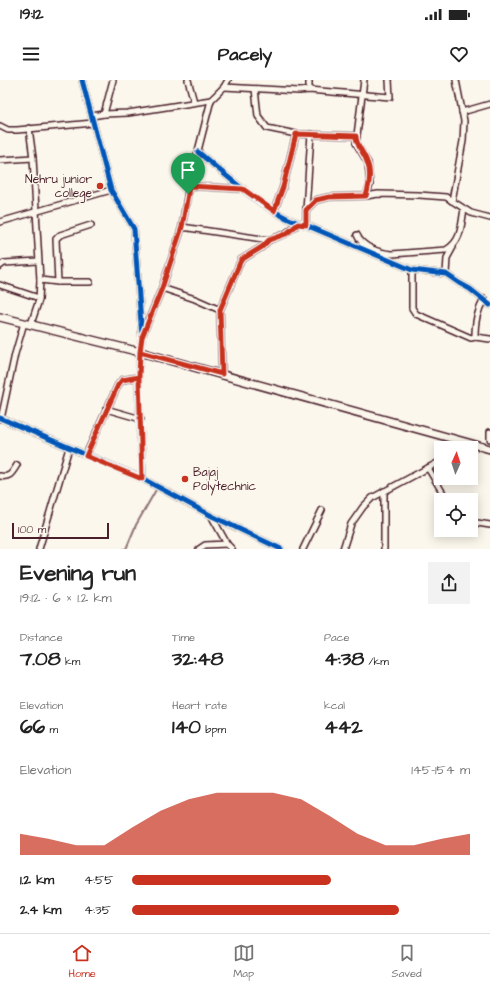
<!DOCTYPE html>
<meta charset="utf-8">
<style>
body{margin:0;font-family:"Architects Daughter",sans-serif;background:#f2f2f2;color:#222;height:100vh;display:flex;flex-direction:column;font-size:15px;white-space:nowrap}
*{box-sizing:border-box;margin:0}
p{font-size:13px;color:#767676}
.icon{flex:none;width:22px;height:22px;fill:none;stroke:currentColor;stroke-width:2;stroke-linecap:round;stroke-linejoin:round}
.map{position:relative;height:469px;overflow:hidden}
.details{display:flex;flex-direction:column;background:#fff;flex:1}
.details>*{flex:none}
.needle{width:26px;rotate:3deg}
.controls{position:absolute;left:434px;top:361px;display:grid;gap:8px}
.controls a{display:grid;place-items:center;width:44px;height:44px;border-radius:0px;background:#fff;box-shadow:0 2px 10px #0003;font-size:20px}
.scale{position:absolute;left:12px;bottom:10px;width:97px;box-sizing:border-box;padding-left:4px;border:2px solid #4a1f2b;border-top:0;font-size:11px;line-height:14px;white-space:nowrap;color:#4a1f2b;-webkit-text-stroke:3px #fbf7ec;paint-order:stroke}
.pin{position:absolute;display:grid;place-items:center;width:34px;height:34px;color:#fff;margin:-41px -17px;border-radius:50% 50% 50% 0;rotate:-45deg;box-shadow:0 0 4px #0007}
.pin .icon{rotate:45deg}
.round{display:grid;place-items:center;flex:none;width:42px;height:42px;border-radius:0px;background:#f2f2f2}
.head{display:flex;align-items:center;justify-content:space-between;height:68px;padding:0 20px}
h1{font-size:22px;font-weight:700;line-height:30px}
.figures{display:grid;grid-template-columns:repeat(3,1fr);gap:6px;height:68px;padding:4px 20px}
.figures div{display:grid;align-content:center}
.figures b{font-size:20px;font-weight:700}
.figures small{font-size:11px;font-weight:400}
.figures p{font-size:11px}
.chart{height:112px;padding:8px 20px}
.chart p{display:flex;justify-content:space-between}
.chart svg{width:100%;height:72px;margin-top:4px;fill:#c8321e;opacity:.7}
ul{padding:0 20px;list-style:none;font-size:13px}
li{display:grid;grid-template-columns:64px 48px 1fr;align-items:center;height:30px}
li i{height:10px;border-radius:5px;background:#c8321e}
.status{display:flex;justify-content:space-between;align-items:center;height:28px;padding:0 20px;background:#fff;direction:ltr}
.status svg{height:11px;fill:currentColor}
header{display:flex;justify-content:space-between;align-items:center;height:52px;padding:0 20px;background:#fff;font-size:18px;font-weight:700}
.menu{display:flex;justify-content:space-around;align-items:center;height:56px;border-top:1px solid #e0e0e0;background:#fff;font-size:11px;color:#767676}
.menu a{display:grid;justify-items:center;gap:2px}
.menu .on{color:#c8321e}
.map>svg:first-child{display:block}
</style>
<div class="status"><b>19:12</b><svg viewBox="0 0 49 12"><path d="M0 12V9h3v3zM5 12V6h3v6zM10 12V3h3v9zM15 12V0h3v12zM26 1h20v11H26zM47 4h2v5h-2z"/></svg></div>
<header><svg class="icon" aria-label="menu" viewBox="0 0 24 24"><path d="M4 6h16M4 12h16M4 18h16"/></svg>Pacely<svg class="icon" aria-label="heart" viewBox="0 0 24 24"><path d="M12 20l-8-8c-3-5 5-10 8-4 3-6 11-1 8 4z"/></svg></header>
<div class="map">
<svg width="490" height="469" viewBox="0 0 490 469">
<rect width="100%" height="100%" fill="#fbf7ec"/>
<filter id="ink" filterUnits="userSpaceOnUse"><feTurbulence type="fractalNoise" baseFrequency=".025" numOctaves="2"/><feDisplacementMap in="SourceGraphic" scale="8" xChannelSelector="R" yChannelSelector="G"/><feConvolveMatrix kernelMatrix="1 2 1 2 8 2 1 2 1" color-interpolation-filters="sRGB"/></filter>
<g filter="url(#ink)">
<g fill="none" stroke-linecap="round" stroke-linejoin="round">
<polyline stroke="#907477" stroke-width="2" points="124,469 126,469 136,445 157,408"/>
<defs>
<g id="minor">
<path d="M82,0l29,110 23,39 8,108c-7,46 -1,96 1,142"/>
<polyline points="188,0 194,22"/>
<polyline points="364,0 356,63 368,83 370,105 366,116"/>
<polyline points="224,7 299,11 309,10 390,17 389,0"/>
<polyline points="255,9 258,36 267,48 296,54 357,56"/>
<polyline points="309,10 309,0"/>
<polyline points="462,32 490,24"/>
<polyline points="104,34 113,0"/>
<polyline points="92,36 104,34 128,33 211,20"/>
<polyline points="0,46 8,50 17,50 93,43"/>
<polyline points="29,48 33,78 40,200 39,220 31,244"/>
<path d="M198,72c27,22 74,66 108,73l106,45 34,4 13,9 11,6 20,16"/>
<polyline points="0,80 33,78"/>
<polyline points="189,106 243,109"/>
<polyline points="452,121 463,61 464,41 456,0"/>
<polyline points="306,130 311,54"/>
<polyline points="274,131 283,107 296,54"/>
<polyline points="0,142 111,110"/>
<polyline points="306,145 306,130 316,120 329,117 366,116 378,114 419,115 446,117 471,133 490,138"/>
<polyline points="182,147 269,160"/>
<path d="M357,155c5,12 22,18 35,19l54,-4c16,-9 15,-25 18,-41"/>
<polyline points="0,186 4,183 38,181"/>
<polyline points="412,190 412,228 416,234 471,258 475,257 490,259"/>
<polyline points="446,194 447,178 453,167"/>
<polyline points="40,200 58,202 90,202"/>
<polyline points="58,202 56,159 60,155 91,145"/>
<polyline points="0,205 39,218"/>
<polyline points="162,208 195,219 220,230"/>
<polyline points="142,256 162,208 182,147 189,106 211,20 224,7 228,0"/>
<path d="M475,257c0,-15 2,-25 9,-38"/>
<polyline points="222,295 220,230 241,180 262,167 269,160 285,154 298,144"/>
<polyline points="106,329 141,339"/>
<polyline points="0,338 143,399 212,436 281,469"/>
<polyline points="1,339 15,274 24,243"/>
<polyline points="490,352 490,359"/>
<polyline points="86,375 118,305 122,300 139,297"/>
<polyline points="428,388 447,420"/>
<path d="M0,396c10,2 12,-3 17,-11"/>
<polyline points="384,411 384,469"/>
<polyline points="212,437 227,464 232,469"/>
<polyline points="471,442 490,445"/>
<polyline points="39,469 69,368"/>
<polyline points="199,469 205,465 227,464"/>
<polyline points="303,469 322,430"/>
<polyline points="343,469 351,444 363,427 372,418 441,381"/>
</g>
<polyline id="secondary" points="0,237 140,272 490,369"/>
</defs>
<use href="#minor" stroke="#4a1f2b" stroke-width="8"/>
<use href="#secondary" stroke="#4a1f2b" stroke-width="10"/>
<use href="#minor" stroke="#fbf7ec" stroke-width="5"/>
<use href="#secondary" stroke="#fbf7ec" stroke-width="7"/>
<defs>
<g id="cycleway">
<path d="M82,0l29,110 23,39 8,108c-7,46 -1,96 1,142"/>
<path d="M198,72c27,22 74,66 108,73l106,45 34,4 13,9 11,6 20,16"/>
<polyline points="0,338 143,399 212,436 281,469"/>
</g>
</defs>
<use href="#cycleway" stroke="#fbf7ec" stroke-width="8"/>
<use href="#cycleway" stroke="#0057b8" stroke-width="5"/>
</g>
</g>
<g fill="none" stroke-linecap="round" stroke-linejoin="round" filter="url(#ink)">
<defs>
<path id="route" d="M188,114l-6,33 -20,61 -20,49 -2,15 -1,25 -17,3 -4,5 -32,71 56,23 -3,-102 1,-25 82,22 -2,-64 21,-50 21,-13 7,-7 17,-6 12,-10 8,1v-15l10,-10 13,-3 37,-1c3,-10 6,-23 1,-34 -3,-10 -11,-16 -11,-26l-60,-2 -13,53 -9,24 -31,-22 -54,-3 -1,8"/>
</defs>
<use href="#route" stroke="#fff" stroke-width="8"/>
<use href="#route" stroke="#c8321e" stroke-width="5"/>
</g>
<g fill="#c8321e" stroke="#fbf7ec" stroke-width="1.5">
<circle cx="100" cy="106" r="4"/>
<circle cx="185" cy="399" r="4"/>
</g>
<g text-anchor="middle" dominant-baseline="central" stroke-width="3" stroke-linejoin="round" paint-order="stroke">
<g font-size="12" fill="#4a1f2b" stroke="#fbf7ec" text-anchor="end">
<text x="92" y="99">Nehru junior<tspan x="92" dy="14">college</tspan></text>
<text x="193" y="392" text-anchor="start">Bajaj<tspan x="193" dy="14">Polytechnic</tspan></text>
</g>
</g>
</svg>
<div class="controls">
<a><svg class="needle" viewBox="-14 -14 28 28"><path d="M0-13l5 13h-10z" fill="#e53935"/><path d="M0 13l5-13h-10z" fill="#767676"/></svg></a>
<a><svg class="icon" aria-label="locate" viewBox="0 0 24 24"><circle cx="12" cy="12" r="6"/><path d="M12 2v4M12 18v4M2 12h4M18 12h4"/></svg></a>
</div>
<div class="scale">100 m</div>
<div class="pin" style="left:188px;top:114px;background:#1e9e55"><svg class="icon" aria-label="arrive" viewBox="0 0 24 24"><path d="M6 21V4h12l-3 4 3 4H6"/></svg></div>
</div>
<section class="details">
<div class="head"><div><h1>Evening run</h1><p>19:12 · 6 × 1.2 km</p></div><a class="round"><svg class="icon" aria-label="share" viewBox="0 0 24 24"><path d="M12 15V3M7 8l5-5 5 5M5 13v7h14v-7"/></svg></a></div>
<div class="figures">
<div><p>Distance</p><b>7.08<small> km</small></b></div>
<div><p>Time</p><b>32:48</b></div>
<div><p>Pace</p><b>4:38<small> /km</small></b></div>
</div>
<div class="figures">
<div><p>Elevation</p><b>66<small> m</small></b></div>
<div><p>Heart rate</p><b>140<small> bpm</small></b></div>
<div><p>kcal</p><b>442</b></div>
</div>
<div class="chart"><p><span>Elevation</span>145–154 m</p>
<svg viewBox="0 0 160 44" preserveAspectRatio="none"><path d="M0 44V31L10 34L20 38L30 38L40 27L50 17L60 10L70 6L80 6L90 6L100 10L110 20L120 31L130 38L140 38L150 34L160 31V44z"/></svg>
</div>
<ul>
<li><b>1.2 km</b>4:55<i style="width:59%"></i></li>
<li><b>2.4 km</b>4:35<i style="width:79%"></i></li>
</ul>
</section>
<nav class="menu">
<a class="on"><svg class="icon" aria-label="home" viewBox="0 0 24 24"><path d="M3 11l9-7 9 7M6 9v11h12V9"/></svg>Home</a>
<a><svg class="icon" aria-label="map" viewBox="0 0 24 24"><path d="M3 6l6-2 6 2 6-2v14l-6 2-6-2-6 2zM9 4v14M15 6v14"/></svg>Map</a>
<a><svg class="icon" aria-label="saved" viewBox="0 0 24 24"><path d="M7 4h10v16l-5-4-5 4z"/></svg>Saved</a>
</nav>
